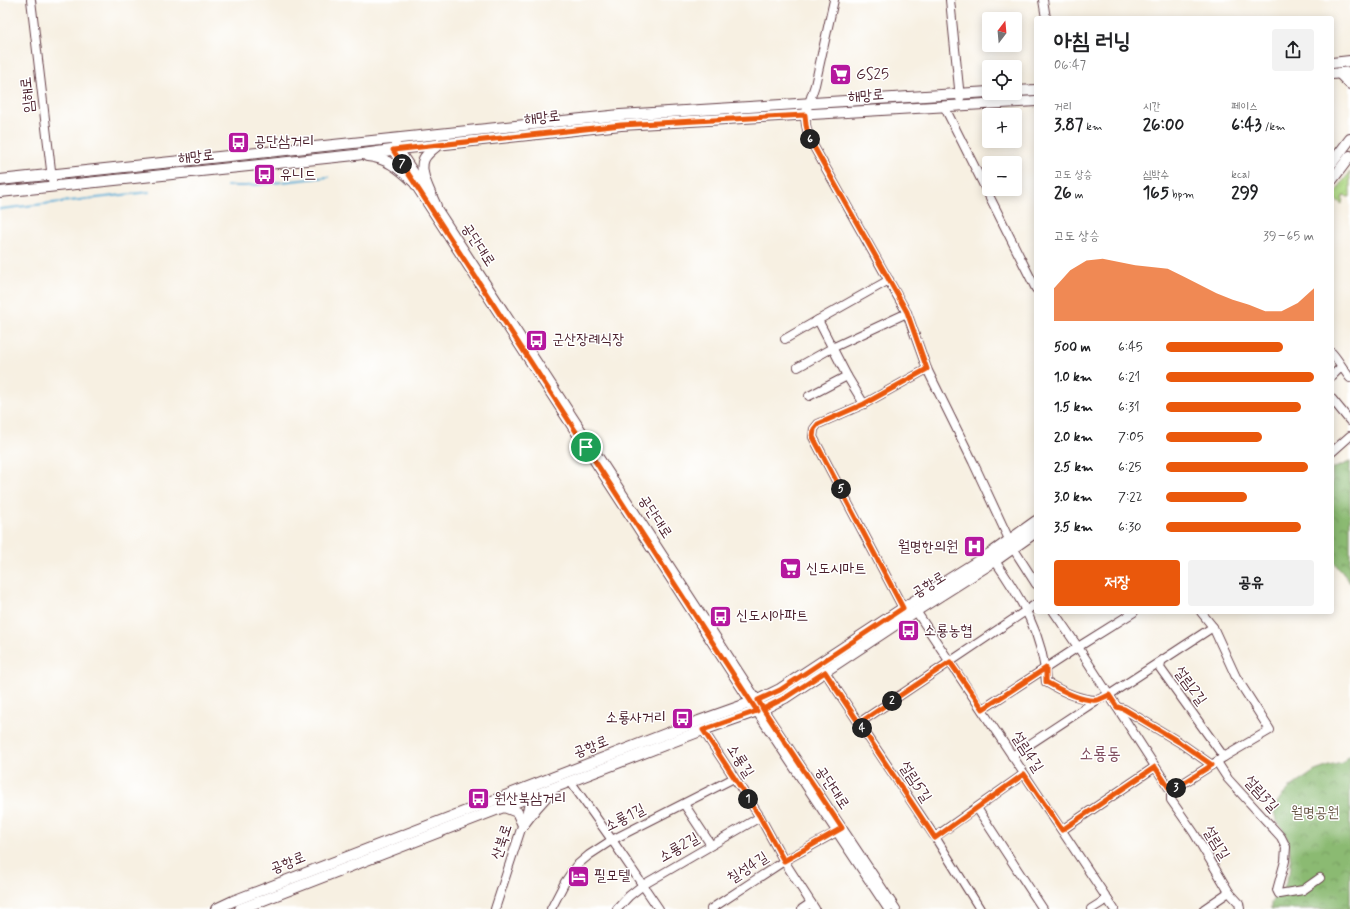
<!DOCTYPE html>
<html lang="ko">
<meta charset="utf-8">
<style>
body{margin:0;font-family:Mynerve,"Poor Story",sans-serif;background:#f2f2f2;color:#202124;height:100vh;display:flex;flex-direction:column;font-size:15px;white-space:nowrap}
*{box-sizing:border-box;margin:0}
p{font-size:13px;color:#757577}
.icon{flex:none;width:22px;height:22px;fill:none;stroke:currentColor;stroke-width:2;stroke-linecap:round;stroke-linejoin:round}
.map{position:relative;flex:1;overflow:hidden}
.side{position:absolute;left:1034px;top:16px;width:300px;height:598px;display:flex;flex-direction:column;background:#fff;border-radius:4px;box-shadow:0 2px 10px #0003}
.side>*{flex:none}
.needle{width:26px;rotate:16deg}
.tools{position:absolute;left:982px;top:12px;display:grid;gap:8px}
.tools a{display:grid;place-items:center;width:40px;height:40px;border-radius:4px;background:#fff;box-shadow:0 2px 10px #0003;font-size:20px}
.pin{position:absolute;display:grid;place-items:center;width:34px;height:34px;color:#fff;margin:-17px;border:2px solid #fff;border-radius:50%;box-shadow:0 1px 4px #0007}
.km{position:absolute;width:20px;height:20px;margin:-10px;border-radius:50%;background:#222;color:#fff;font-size:11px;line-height:20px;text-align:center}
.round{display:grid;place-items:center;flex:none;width:42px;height:42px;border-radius:4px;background:#f2f2f2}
.overview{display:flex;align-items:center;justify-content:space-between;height:68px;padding:0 20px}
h1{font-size:22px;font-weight:700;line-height:30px}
.figures{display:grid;grid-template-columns:repeat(3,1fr);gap:6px;height:68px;padding:4px 20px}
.figures div{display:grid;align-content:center}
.figures b{font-size:17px;font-weight:700}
.figures small{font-size:11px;font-weight:400}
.figures p{font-size:11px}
.chart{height:112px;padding:8px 20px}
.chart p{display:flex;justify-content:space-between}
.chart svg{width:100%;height:72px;margin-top:4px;fill:#ea580c;opacity:.7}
.button{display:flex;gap:8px;margin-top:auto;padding:8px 20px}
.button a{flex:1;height:46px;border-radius:4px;background:#ea580c;color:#fff;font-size:16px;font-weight:700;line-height:46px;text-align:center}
.button a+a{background:#f2f2f2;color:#202124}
ul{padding:0 20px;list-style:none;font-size:13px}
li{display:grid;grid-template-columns:64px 48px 1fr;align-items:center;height:30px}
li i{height:10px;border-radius:5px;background:#ea580c}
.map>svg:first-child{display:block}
</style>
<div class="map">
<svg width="1350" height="909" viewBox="0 0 1350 909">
<defs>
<pattern id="forest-crowns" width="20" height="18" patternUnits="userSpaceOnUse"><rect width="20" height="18" fill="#8bba72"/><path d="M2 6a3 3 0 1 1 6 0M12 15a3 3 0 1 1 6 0" fill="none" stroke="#74975e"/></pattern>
<pattern id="garden-furrows" width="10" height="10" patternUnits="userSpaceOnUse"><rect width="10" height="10" fill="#afda85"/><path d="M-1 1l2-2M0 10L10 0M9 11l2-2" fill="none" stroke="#98bb73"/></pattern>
</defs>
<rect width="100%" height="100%" fill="#fff"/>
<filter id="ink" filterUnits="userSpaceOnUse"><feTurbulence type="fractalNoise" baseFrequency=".025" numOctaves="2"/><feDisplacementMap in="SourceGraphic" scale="8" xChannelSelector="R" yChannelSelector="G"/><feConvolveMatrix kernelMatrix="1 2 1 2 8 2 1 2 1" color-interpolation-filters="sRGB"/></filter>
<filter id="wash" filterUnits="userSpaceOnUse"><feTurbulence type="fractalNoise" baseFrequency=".012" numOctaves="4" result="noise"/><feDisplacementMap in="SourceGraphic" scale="16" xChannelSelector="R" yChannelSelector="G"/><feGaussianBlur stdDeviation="0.9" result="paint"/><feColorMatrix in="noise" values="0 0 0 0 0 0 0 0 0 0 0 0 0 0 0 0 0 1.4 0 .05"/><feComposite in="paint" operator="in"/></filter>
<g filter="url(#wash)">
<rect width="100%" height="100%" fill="#f7f0e2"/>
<g fill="url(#forest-crowns)" stroke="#6a6c4e">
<polygon points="1350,462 1350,582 1332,560 1332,469"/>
<polygon points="1350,755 1350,909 1271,909 1271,903 1276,895 1284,888 1291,867 1289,843 1283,829 1277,821 1274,814 1275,806 1281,797 1291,787 1315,771 1329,766 1342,763"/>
</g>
<polygon fill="url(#garden-furrows)" stroke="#7c7c58" points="1350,172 1350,197 1343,196 1342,204 1332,197"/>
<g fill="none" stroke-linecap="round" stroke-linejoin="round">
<g stroke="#5eb0d9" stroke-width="2">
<polyline points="227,186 246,186 328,177"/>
<polyline points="0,209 149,192"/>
</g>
</g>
</g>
<g filter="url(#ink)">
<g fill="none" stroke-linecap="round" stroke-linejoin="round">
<defs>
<g id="minor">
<polyline points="31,0 53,187"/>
<polyline points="834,0 815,85 805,115 806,125 809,138 907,313 927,369 973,462 1013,548 1036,584"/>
<polyline points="950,0 960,98"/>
<polyline points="1043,0 1046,18"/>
<polyline points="944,106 1036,289"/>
<polyline points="392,139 426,190"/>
<polyline points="395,154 751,703 888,909"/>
<polyline points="433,202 763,709 896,909"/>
<polyline points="818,320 889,280"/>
<polyline points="785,339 818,320 847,376"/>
<path d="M1332,353c7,8 11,16 18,25"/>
<polyline points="798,367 832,348 907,313"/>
<polyline points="1332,376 1341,367"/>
<polyline points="809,396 847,376 864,404"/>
<polyline points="1332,399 1350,421"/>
<polyline points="1332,452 1350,436"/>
<path d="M995,561c26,37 49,75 51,121 15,9 33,18 51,18"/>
<polyline points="903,608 813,437 814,429 818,424 864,404 927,369"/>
<polyline points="916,611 1114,909"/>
<polyline points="1054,612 1078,647 1171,791 1171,800 1194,833 1229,892 1239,903 1240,909"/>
<polyline points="1161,662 1160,668 1224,757"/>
<polyline points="825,672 935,837 980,909"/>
<polyline points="1117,707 1124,709 1179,742 1212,765"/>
<polyline points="983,709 1078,647 1134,612"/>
<polyline points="859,723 1036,604"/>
<polyline points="703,730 760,817 784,861 815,909"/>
<polyline points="1012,756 1097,700 1109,695 1213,627"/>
<polyline points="1217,762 1228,779 1281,837 1286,847 1285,861 1277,890 1279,894 1303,890 1320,878"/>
<polyline points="570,781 612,840 659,909"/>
<polyline points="1171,791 1224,757 1270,730 1236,677 1213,627 1201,612"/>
<polyline points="684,804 711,845"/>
<polyline points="977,808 1043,909"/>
<polyline points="1062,830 1155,767"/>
<polyline points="935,837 1024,774"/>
<polyline points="495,909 533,792"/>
<polyline points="551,909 565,882 576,866 589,855 612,840 734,778"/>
<polyline points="617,909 629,896 643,885 760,817"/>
<polyline points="711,909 784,861 840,830"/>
<polyline points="802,909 811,903"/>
<polyline points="1091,909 1107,899"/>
<polyline points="1204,909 1229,892"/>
</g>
<g id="major">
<polyline points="1332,63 1350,61"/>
<polyline points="1339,73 1350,84"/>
<polyline points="1332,74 1350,72"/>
<polyline points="1015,91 1036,90"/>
<path d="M367,156c19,1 33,13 46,25"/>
<polyline points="1332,163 1350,139"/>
<polyline points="0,180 620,115 989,92"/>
<polyline points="1332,180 1350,156"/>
<polyline points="0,192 355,155 399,149 621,125 1036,101"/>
<path d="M436,206c-5,-12 -18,-34 -12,-47 3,-6 9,-10 14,-14"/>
<polyline points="504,807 517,812 523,825"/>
<polyline points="523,825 536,808 553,789"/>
<polyline points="216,909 233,901 699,721 758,700 780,689 914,601 994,551 1036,521"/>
<polyline points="240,909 703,730 763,709 785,698 916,611 995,561 1036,532"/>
</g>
</defs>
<use href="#minor" stroke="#643e46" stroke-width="10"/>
<use href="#major" stroke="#643e46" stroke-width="12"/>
<use href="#minor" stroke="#fff" stroke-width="8"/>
<use href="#major" stroke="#fff" stroke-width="10"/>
</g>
</g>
<g fill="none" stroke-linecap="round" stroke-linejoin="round" filter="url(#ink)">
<defs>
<path id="route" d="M586,447l171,264 -54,19 57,87 24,44 58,-33 -79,-119 22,-11 40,-26 34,51 91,-61 33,47 63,-41v14c13,7 36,20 51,18 4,-1 8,-3 12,-5l8,12 7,2 55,33 33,23 -41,26 -16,-24 -93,63 -38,-56 -89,64 -110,-166 -40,26 -22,11 -5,-9 22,-10 123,-82 -90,-171 1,-8 4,-5 46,-20 63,-35 -20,-57 -98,-174 -3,-13 -1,-10 -184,10 -228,25 193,297"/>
</defs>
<use href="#route" stroke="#fff" stroke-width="8"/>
<use href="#route" stroke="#ea580c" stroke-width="5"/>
</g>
<defs>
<symbol id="supermarket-square" viewBox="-11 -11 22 22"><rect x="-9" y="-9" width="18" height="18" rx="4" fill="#b5179e" stroke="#fff"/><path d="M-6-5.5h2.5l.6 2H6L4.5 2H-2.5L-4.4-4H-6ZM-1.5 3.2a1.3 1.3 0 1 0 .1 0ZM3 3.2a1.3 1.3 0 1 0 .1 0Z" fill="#fff"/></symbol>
<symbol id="bus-square" viewBox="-11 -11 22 22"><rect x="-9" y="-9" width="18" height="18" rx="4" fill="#b5179e" stroke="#fff"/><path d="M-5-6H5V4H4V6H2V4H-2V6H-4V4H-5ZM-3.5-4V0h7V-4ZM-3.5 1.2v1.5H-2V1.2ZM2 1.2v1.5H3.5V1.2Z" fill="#fff"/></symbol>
<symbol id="hospital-square" viewBox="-11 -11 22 22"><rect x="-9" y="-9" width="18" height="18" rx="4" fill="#b5179e" stroke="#fff"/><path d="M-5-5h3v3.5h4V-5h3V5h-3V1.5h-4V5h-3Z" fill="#fff"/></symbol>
<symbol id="hotel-square" viewBox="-11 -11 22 22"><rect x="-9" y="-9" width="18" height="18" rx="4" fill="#b5179e" stroke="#fff"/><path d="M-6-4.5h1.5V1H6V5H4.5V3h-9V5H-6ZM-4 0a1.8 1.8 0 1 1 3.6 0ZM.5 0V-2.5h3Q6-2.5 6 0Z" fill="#fff"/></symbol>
</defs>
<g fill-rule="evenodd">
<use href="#supermarket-square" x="828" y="62" width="25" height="25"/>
<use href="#bus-square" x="226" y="130" width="25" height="25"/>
<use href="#bus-square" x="252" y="162" width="25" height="25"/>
<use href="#bus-square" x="524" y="328" width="25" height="25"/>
<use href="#hospital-square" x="962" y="534" width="25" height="25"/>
<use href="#supermarket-square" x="778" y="556" width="25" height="25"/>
<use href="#bus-square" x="708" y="604" width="25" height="25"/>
<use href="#bus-square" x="896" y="618" width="25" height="25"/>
<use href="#bus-square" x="670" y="706" width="25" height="25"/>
<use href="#bus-square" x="466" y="786" width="25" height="25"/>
<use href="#hotel-square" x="566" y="864" width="25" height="25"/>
</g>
<g text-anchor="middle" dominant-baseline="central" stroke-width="3" stroke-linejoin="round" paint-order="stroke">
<g font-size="15" fill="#4a1f2b" stroke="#fff" text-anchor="start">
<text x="856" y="75">GS25</text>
<text x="254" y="142">공단삼거리</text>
<text x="280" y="175">유니드</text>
<text x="552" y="340">군산장례식장</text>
<text x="958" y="547" text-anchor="end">월명한의원</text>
<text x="806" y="569">신도시마트</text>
<text x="736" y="616">신도시아파트</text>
<text x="924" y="631">소룡농협</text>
<text x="666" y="718" text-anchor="end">소룡사거리</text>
<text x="494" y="799">원산북삼거리</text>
<text x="594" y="876">필모텔</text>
</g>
<g font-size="15" fill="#4a1f2b" stroke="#fff">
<text transform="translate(28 95) rotate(-96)">임해로</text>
<text transform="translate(866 96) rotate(-4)">해망로</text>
<text transform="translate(542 118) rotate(-6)">해망로</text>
<text transform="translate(196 157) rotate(-6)">해망로</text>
<text transform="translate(478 245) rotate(57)">공단대로</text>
<text transform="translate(655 517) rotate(57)">공단대로</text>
<text transform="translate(929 585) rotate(-32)">공항로</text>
<text transform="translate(1190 686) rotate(54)">설림2길</text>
<text transform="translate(591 747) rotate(-21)">공항로</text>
<text transform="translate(1027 752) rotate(57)">설림4길</text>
<text transform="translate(740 761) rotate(57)">소룡길</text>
<text transform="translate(915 782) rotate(57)">설림5길</text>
<text transform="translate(832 788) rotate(56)">공단대로</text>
<text transform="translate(1261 794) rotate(48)">설림3길</text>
<text transform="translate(625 818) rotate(-27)">소룡1길</text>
<text transform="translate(502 842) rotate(-72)">산북로</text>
<text transform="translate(1216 843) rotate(59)">설림길</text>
<text transform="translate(679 848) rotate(-30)">소룡2길</text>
<text transform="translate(288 863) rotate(-21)">공항로</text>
<text transform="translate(748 868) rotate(-33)">칠성4길</text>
</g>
<g font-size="15" fill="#685746" stroke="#fff">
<text x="1315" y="813">월명공원</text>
</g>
<g font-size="17" fill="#804e5e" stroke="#fff">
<text x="1100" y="754">소룡동</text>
</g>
</g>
</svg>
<div class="tools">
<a><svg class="needle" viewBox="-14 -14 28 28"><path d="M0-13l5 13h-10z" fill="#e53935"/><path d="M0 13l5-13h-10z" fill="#757577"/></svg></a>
<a><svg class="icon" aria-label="locate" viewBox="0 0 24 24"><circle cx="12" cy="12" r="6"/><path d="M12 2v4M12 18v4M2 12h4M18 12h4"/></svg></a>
<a>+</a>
<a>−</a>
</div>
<div class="pin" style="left:586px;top:447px;background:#1e9e55"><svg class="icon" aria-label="arrive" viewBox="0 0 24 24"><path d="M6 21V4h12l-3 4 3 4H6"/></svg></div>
<b class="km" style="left:748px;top:799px">1</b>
<b class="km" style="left:892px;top:701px">2</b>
<b class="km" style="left:1176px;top:788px">3</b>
<b class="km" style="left:862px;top:728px">4</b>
<b class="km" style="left:841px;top:489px">5</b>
<b class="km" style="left:810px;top:139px">6</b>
<b class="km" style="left:402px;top:164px">7</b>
<section class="side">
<div class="overview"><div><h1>아침 러닝</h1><p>06:47</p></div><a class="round"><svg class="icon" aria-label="share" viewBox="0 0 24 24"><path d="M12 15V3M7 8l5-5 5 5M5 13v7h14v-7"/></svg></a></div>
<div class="figures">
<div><p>거리</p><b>3.87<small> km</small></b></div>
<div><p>시간</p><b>26:00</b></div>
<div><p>페이스</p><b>6:43<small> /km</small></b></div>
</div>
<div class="figures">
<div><p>고도 상승</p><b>26<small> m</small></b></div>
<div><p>심박수</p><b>165<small> bpm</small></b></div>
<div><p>kcal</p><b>299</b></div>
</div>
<div class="chart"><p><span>고도 상승</span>39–65 m</p>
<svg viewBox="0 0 160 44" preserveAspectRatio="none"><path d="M0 44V24L10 13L20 7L30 6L40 8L50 10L60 11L70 12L80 17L90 22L100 27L110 31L120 34L130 38L140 38L150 33L160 24V44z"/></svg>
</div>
<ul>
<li><b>500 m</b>6:45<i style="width:79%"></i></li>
<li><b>1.0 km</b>6:21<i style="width:100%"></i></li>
<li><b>1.5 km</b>6:31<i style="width:91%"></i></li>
<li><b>2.0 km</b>7:05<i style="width:65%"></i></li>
<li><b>2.5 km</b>6:25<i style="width:96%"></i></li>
<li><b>3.0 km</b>7:22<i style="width:55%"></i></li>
<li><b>3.5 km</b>6:30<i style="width:91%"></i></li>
</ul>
<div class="button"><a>저장</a><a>공유</a></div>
</section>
</div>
